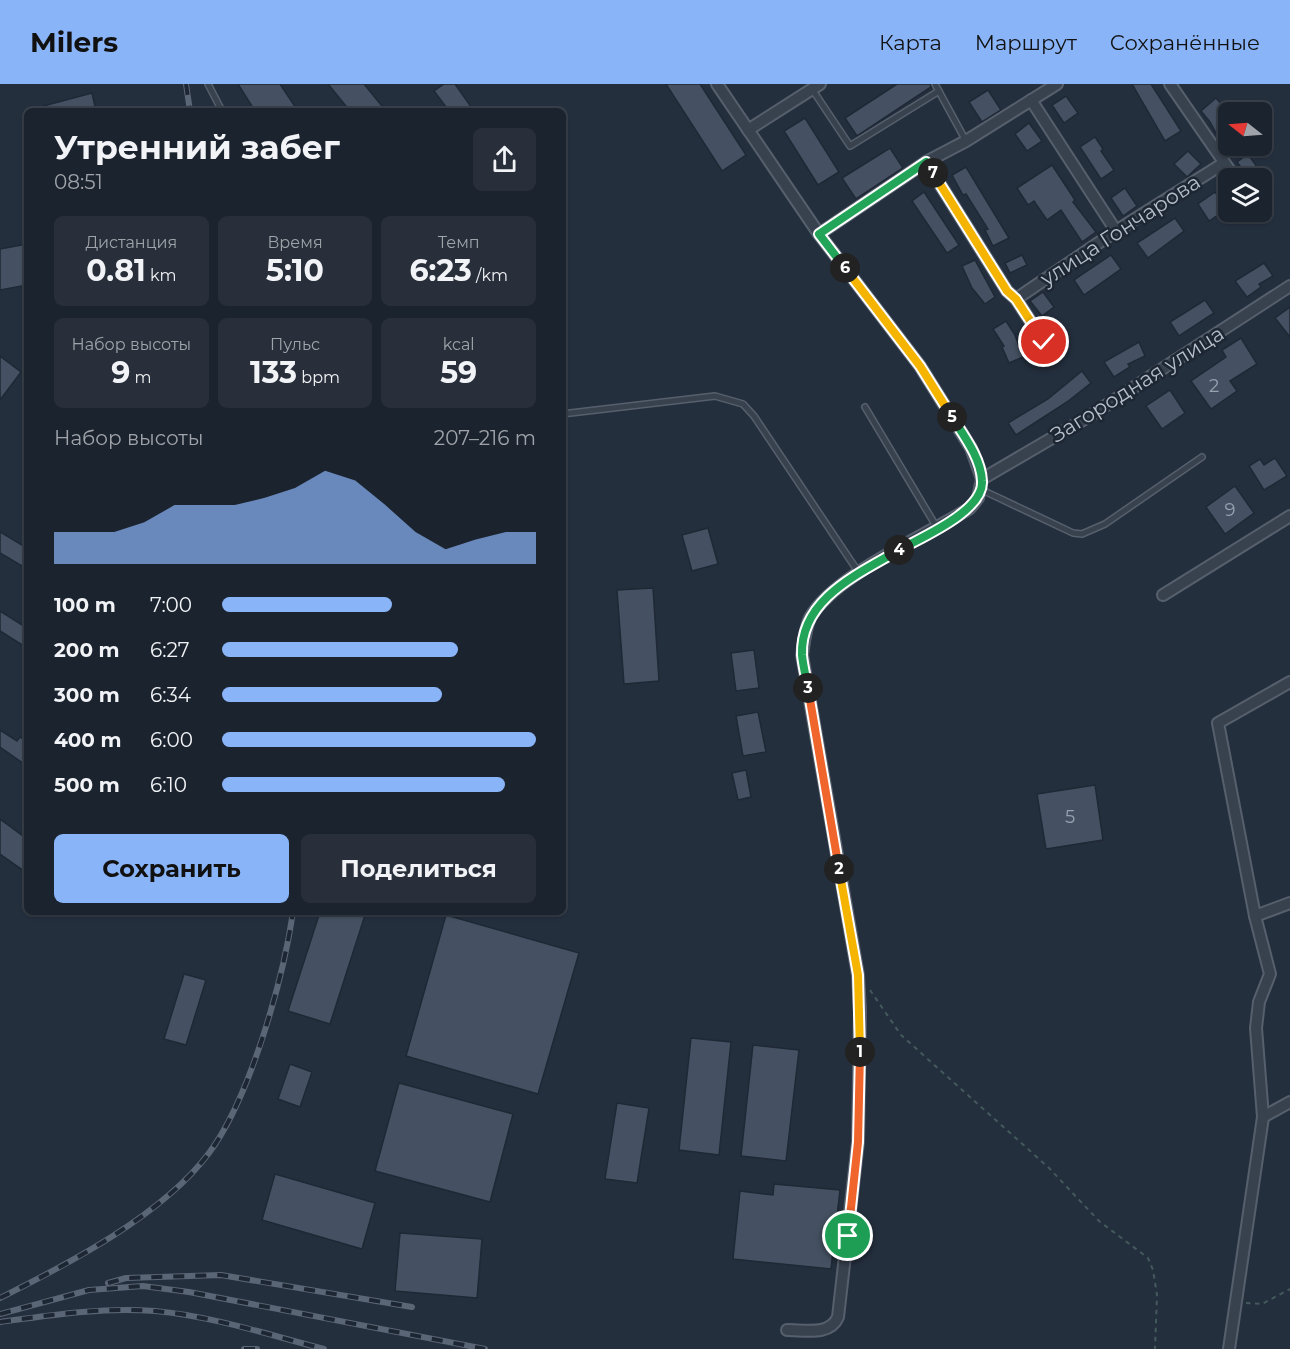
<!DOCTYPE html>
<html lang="ru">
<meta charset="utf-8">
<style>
body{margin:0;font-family:Montserrat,sans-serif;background:#282f3a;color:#f1f3f6;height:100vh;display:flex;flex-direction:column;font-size:22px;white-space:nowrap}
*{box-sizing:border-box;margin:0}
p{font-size:20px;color:#a0a4aa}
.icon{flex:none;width:33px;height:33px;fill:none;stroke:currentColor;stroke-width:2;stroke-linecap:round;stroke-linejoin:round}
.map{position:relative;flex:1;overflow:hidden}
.sheet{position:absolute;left:24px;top:24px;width:542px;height:807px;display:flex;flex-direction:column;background:#1b232e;border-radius:9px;box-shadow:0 2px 4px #0004,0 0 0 2px #39404a}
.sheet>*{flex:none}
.needle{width:39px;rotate:287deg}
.buttons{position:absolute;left:1218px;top:18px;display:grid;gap:12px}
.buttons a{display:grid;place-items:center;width:54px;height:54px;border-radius:9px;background:#1b232e;box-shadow:0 2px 4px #0004,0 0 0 2px #39404a;font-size:30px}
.pin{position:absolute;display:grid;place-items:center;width:51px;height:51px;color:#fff;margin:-26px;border:3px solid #fff;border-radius:50%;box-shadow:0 2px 6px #0007}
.km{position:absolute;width:30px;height:30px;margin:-15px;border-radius:50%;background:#222;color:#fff;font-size:16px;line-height:30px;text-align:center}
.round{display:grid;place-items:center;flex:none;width:63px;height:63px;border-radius:9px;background:#282f3a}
.headline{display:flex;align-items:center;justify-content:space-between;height:102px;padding:0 30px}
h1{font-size:33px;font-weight:700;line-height:45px}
.stats{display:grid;grid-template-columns:repeat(3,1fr);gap:9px;height:102px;padding:6px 30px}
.stats div{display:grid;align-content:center;border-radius:9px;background:#282f3a;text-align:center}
.stats b{font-size:30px;font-weight:700}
.stats small{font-size:16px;font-weight:400}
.stats p{font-size:16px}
.chart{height:168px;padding:12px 30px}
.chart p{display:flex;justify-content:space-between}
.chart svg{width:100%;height:108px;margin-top:6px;fill:#8ab4f8;opacity:.7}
.cta{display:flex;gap:12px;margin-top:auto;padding:12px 30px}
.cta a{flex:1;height:69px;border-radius:9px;background:#8ab4f8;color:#111;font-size:24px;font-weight:700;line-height:69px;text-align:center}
.cta a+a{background:#282f3a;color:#f1f3f6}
ul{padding:0 30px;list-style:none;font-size:20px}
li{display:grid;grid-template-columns:96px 72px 1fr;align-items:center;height:45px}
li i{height:15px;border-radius:8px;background:#8ab4f8}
header{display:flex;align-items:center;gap:36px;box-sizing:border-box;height:84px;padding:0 30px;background:#8ab4f8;color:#111}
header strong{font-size:28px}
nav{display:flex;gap:33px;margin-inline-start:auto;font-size:21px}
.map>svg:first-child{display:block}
</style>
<header>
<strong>Milers</strong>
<nav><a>Карта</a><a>Маршрут</a><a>Сохранённые</a></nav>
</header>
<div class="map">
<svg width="1290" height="1265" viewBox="0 0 1290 1265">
<rect width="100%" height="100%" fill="#242f3e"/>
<g fill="#455162" stroke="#1f2835" stroke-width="1.5">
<polygon points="238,0 280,0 298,27 255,27"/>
<polygon points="328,0 364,0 386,27 350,27"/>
<polygon points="444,0 455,0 474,27 449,27 434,7"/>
<polygon points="666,0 700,0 746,71 722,87"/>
<polygon points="897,0 930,0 931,3 857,52 845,34"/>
<polygon points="1132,0 1151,0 1181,47 1165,57"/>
<polygon points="988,6 1001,26 982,38 969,18"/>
<polygon points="92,9 96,27 36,27 36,24"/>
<polygon points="1066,12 1078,29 1064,39 1052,21"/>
<polygon points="1216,14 1227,27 1224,30 1228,40 1228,71 1210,38 1201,27"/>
<polygon points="805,34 839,88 818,101 784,47"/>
<polygon points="1029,39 1042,57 1027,67 1015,50"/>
<polygon points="1095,53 1103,65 1101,67 1114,86 1101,95 1080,63"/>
<polygon points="890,64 903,84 856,115 842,94"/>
<polygon points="1188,67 1201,80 1187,93 1174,80"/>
<polygon points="1248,70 1262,90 1265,94 1249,94 1237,78"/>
<polygon points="1052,81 1075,116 1073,118 1096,148 1082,158 1061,126 1047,136 1034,117 1028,121 1017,104"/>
<polygon points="966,83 1009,154 993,162 985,146 988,145 966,110 963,111 952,91"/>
<polygon points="1125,104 1137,122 1123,132 1111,114"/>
<polygon points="924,108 959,161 947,169 912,117"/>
<polygon points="1215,108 1227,125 1209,137 1198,120"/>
<polygon points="1175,134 1184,147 1148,174 1137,159"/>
<polygon points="27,160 27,201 0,206 0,165"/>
<polygon points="1022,171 1027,181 1010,189 1005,179"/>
<polygon points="1111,171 1121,185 1084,211 1074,196"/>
<polygon points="975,176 995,213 985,220 972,204 962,182"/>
<polygon points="1264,179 1273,192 1259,200 1261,203 1247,213 1235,197"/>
<polygon points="1043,208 1054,223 1042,232 1030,217"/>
<polygon points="1205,216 1214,229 1179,252 1170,238"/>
<polygon points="1290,223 1290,253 1275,234"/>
<polygon points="1006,237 1015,251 1023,273 1009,279 1002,263 1004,262 993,245"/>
<polygon points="1241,254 1257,280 1230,297 1237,307 1211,325 1191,297 1226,273 1222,266"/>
<polygon points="1139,258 1145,272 1128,280 1130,283 1114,293 1104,278"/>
<polygon points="0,272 21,288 0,316"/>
<polygon points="1082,287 1091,299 1067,318 1016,351 1008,339 1048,315"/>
<polygon points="1170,306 1185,329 1162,345 1146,322"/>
<polygon points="1275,374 1287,392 1264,406 1249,382 1260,375 1264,381"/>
<polygon points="1235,402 1254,429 1225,450 1206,423"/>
<polygon points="708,444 718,480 692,487 682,451"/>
<polygon points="0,448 27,464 27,485 0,469"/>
<polygon points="653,504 659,597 624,600 617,506"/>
<polygon points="0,527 27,544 27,564 0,547"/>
<polygon points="754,566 759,604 736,607 731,569"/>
<polygon points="758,628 766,668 743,672 736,632"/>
<polygon points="0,646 17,657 20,653 27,658 27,682 0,663"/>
<polygon points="746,686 751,713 738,716 732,689"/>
<polygon points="1095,701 1103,756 1046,765 1037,710"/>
<polygon points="0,735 27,755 27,789 0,770"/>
<polygon points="320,828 366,828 330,940 288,927"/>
<polygon points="446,831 579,869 538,1010 406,972"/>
<polygon points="184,890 206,896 186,961 164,955"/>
<polygon points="691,954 731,958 719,1071 679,1066"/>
<polygon points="753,961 799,966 786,1077 741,1072"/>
<polygon points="290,980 312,988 300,1023 278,1015"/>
<polygon points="399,999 513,1030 490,1118 375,1087"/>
<polygon points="617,1019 649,1024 637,1099 605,1095"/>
<polygon points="275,1090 375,1119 362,1165 262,1136"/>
<polygon points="774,1100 840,1106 831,1185 733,1175 740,1107 773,1111"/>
<polygon points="400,1149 482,1155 477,1214 395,1207"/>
</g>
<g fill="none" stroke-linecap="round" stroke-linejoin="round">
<defs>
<g id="service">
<polyline points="208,0 222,27"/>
<polyline points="935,0 966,57"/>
<polyline points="812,5 850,62 939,7"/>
<polyline points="865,323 936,442"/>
<polyline points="562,330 715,312 743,320 754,332 859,489"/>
<polyline points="982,406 1073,449 1082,450 1105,440 1202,373"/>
</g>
<g id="minor">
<path d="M717,0l102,150 101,132 51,82 11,31 -4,19 -8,10c-43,27 -137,68 -160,110 -5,11 -6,25 -8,37l56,320 2,36 -2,131 -20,175c-8,19 -33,13 -51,13"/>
<polyline points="1170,0 1235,94"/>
<polyline points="1031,16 1116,147"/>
<polyline points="748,46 820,0"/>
<polyline points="926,78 1007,207 1016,215 1044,258"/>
<polyline points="1258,128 1259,128"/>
<polyline points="819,150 926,78 966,57 1057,0"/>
<polyline points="1016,215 1116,147 1224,79"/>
<polyline points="982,395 1088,333 1290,202"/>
<polyline points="1163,511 1290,432"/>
<polyline points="1255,832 1290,819"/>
<polyline points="1263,1033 1290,1018"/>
<polyline points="1229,1265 1263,1033 1256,944 1259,918 1270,890 1255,832 1218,639 1290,598"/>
</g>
</defs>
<use href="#service" stroke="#565f6c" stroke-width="8"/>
<use href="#minor" stroke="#565f6c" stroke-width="14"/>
<g stroke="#44595c" stroke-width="2" stroke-dasharray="4.5 4.5" stroke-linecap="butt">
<polyline points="870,906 901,951 1049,1084 1099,1137 1148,1174 1153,1186 1157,1211 1155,1265"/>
<polyline points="1246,1219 1262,1220 1290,1205"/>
</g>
<use href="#service" stroke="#38414e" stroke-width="5"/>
<use href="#minor" stroke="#38414e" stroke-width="10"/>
<defs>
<g id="rail">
<polyline points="186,0 190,27"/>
<polyline points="108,1199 126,1194 221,1191 412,1223"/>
<path d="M0,1214c68,-34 163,-83 209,-145 41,-55 74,-173 84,-241"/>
<polyline points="0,1230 89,1206 143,1202 189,1208 485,1265"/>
<path d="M0,1238c51,-7 103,-15 155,-11 57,5 114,24 169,38"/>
<polyline points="244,1265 257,1265"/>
</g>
</defs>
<use href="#rail" stroke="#5a6575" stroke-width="6"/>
<use href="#rail" stroke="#1d2633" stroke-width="4" stroke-dasharray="11" stroke-linecap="butt"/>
</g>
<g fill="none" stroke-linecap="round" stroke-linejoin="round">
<defs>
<polyline id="split-1" points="848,1152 858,1058 860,968"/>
<polyline id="split-2" points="839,785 858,891 860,968"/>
<polyline id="split-3" points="808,604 839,785"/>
<path id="split-4" d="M808,604c-2,-11 -5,-22 -6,-33 -2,-56 56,-81 97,-105"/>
<path id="split-5" d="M899,466c23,-13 85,-39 83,-69 -1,-23 -18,-45 -30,-64"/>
<polyline id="split-6" points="845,184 920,282 952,333"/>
<polyline id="split-7" points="845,184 819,150 926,78 933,89"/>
<polyline id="split-8" points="933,89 1007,207 1016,215 1044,258"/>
</defs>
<use href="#split-1" stroke="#fff" stroke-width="12"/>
<use href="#split-2" stroke="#fff" stroke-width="12"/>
<use href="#split-3" stroke="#fff" stroke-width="12"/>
<use href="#split-4" stroke="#fff" stroke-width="12"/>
<use href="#split-5" stroke="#fff" stroke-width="12"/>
<use href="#split-6" stroke="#fff" stroke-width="12"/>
<use href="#split-7" stroke="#fff" stroke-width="12"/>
<use href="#split-8" stroke="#fff" stroke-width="12"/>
<use href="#split-1" stroke="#f0652b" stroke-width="8"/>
<use href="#split-2" stroke="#f5b400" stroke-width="8"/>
<use href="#split-3" stroke="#f0652b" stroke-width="8"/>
<use href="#split-4" stroke="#22a559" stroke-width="8"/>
<use href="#split-5" stroke="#22a559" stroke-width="8"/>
<use href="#split-6" stroke="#f5b400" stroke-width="8"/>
<use href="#split-7" stroke="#22a559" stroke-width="8"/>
<use href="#split-8" stroke="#f5b400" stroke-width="8"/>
</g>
<g text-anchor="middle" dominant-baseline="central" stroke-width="5" stroke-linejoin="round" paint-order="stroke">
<g font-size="18" fill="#98a1af">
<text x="1214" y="302">2</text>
<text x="1230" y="426">9</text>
<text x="1070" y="733">5</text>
</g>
<g font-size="21" fill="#b4bcc9" stroke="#1d2633">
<text transform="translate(1120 146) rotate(-33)">улица Гончарова</text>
<text transform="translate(1137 300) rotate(-32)">Загородная улица</text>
</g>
</g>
</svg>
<div class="buttons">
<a><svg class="needle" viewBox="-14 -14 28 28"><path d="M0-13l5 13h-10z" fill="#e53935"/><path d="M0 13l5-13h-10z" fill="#a0a4aa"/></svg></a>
<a><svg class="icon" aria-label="layers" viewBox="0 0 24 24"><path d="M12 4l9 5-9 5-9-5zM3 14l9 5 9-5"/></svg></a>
</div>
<div class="pin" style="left:848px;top:1152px;background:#1e9e55"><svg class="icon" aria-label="arrive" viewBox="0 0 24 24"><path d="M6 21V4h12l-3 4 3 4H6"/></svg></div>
<div class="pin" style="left:1044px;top:258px;background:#d93025"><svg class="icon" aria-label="check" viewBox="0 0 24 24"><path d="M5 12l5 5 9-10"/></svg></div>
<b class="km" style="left:860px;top:968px">1</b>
<b class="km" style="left:839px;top:785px">2</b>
<b class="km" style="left:808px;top:604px">3</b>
<b class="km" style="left:899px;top:466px">4</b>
<b class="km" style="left:952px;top:333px">5</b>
<b class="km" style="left:845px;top:184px">6</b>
<b class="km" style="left:933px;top:89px">7</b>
<section class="sheet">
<div class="headline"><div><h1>Утренний забег</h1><p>08:51</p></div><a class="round"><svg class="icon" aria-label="share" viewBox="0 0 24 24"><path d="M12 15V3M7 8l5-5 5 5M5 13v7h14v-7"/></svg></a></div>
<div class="stats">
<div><p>Дистанция</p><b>0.81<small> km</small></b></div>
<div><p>Время</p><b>5:10</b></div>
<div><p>Темп</p><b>6:23<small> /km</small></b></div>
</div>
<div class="stats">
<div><p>Набор высоты</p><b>9<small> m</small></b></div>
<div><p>Пульс</p><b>133<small> bpm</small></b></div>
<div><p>kcal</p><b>59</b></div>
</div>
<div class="chart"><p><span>Набор высоты</span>207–216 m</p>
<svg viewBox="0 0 160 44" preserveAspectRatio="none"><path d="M0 44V31L10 31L20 31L30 27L40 20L50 20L60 20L70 17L80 13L90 6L100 10L110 20L120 31L130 38L140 34L150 31L160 31V44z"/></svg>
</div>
<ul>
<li><b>100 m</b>7:00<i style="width:54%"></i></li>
<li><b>200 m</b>6:27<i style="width:75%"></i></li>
<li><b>300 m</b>6:34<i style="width:70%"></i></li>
<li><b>400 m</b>6:00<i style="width:100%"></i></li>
<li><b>500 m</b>6:10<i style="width:90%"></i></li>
</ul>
<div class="cta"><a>Сохранить</a><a>Поделиться</a></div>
</section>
</div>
